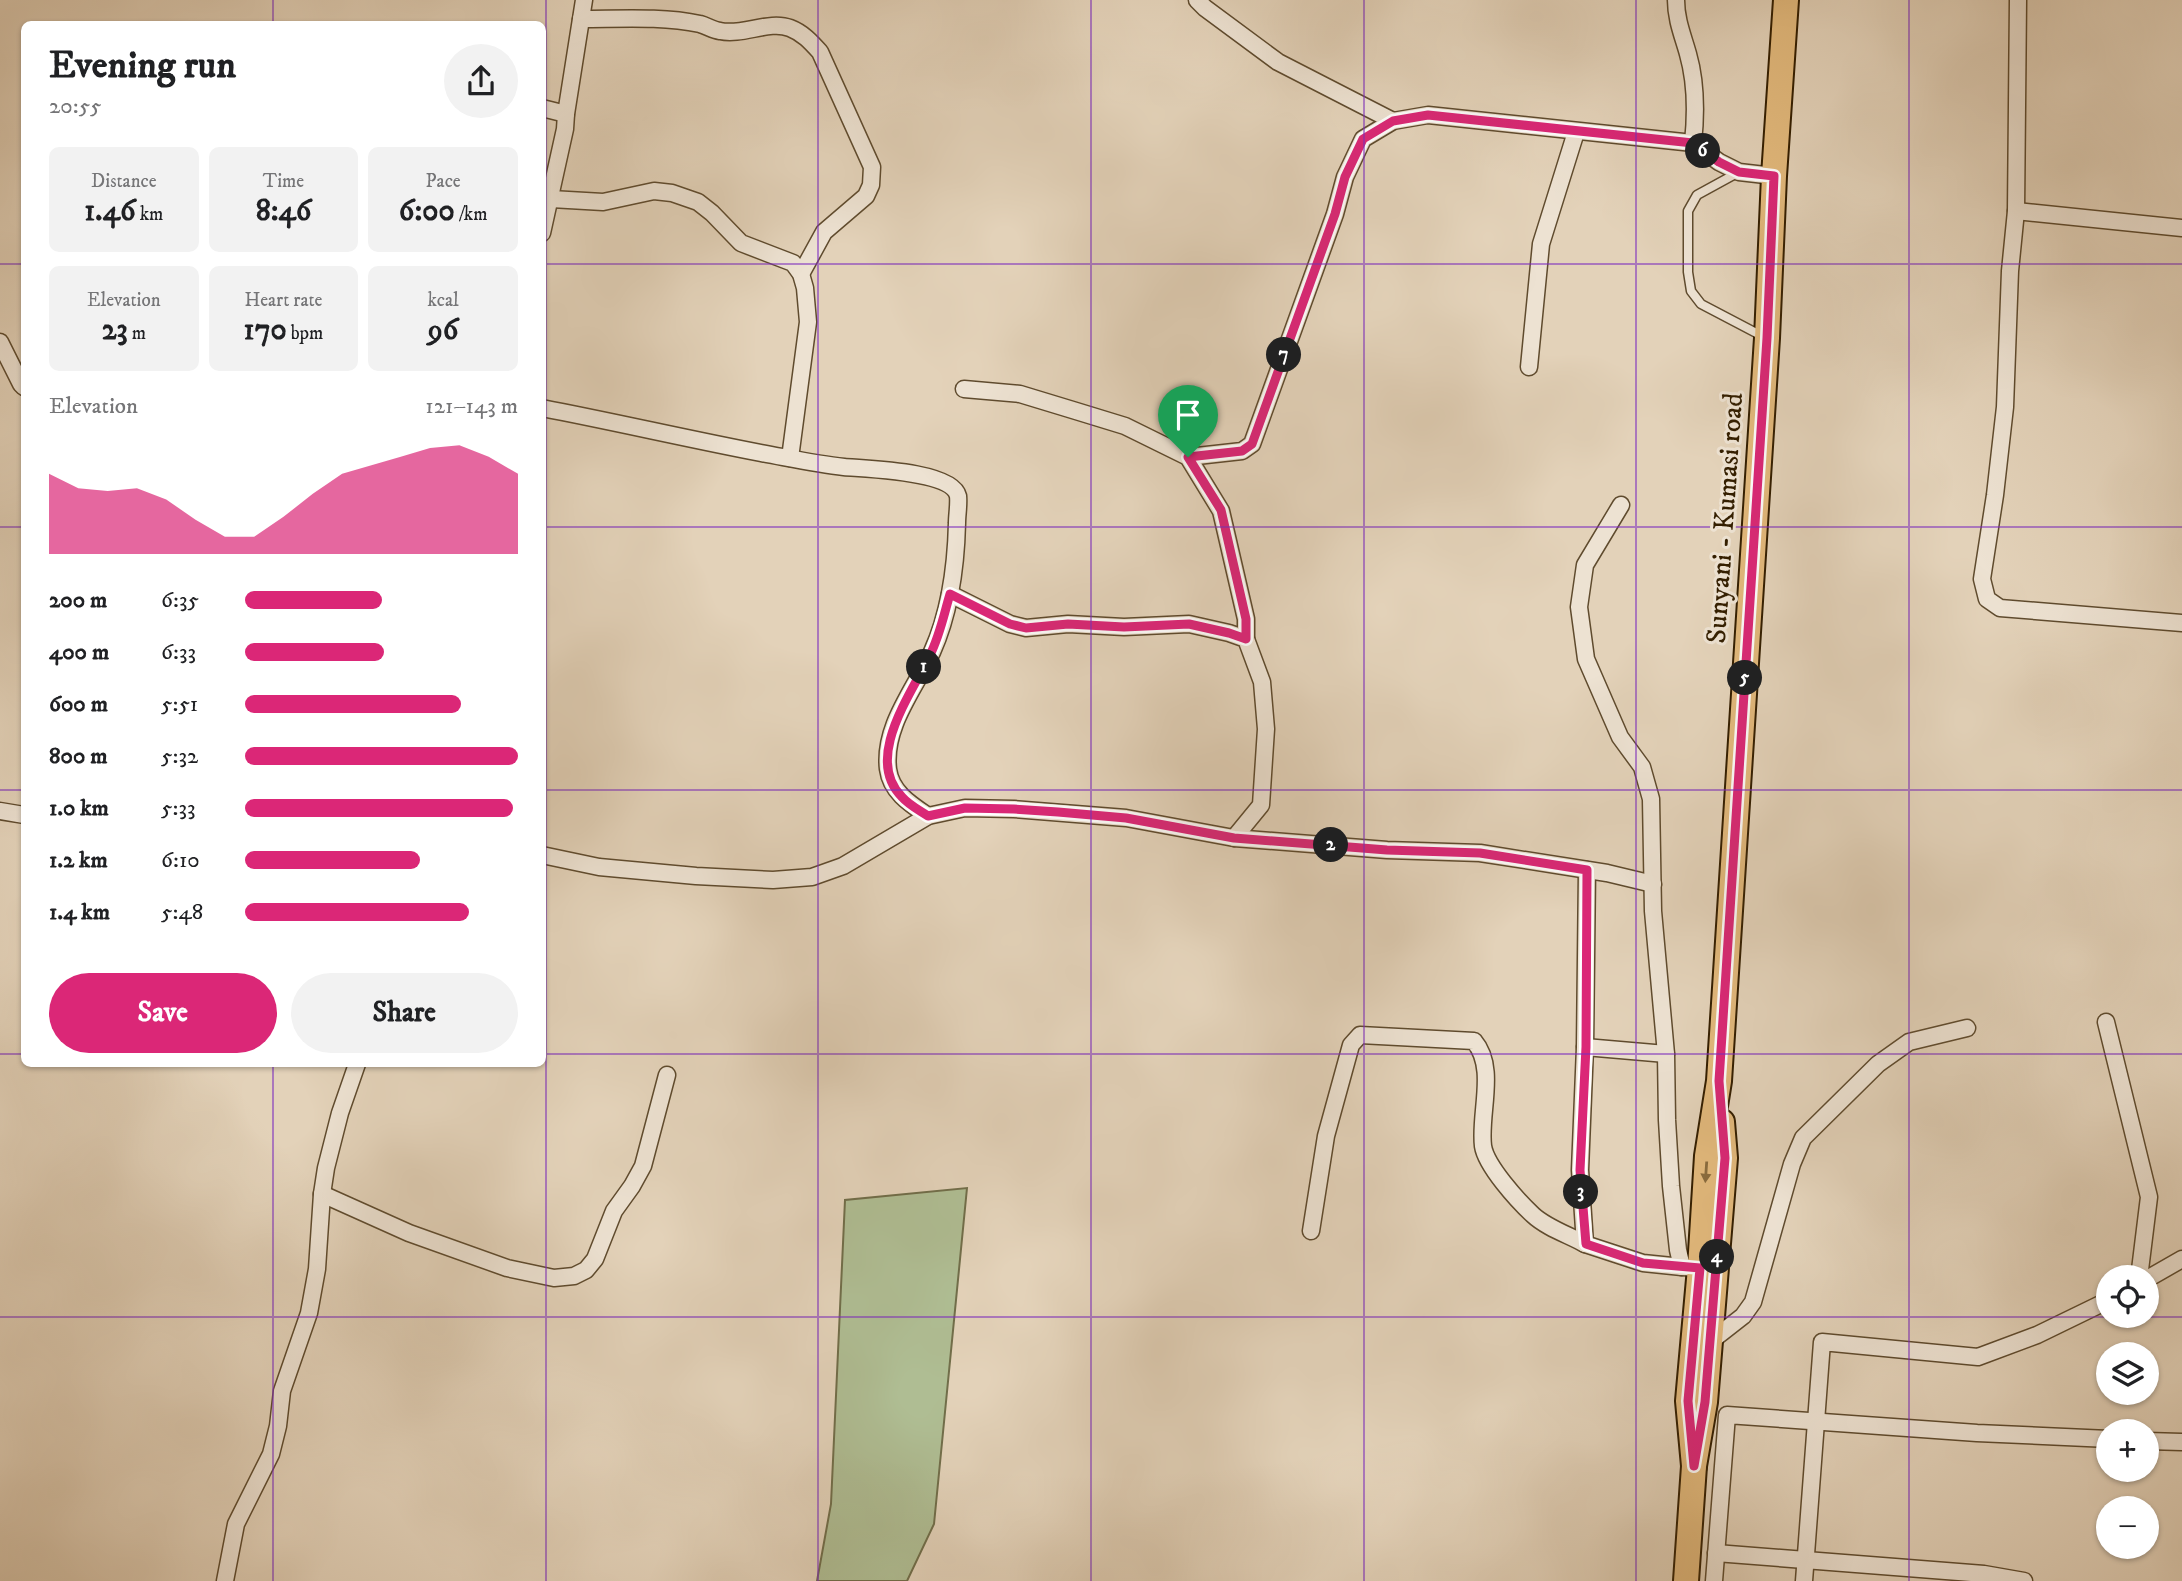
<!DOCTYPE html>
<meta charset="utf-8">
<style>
body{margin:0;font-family:"IM FELL DW Pica",serif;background:#f2f2f2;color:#202124;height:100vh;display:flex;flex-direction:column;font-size:26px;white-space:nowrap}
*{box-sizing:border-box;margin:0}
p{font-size:23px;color:#757577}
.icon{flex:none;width:38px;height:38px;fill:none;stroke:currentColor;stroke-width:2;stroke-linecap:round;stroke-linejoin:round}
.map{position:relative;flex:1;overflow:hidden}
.panel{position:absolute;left:21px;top:21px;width:525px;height:1046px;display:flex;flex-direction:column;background:#fff;border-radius:10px;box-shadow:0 2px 5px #0004}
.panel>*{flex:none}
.tools{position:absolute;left:2096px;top:1265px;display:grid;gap:14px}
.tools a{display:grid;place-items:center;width:63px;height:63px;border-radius:50%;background:#fff;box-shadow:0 2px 5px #0004;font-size:35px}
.pin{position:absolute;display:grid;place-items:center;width:60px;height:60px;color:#fff;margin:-72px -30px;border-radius:50% 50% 50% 0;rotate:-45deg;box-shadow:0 0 7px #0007}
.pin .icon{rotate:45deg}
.km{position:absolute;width:35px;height:35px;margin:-18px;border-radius:50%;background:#222;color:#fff;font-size:19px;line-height:35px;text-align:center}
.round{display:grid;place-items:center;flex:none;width:74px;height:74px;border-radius:37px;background:#f2f2f2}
.summary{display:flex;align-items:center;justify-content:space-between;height:119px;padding:0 28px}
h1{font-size:38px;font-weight:800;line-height:52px}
.metrics{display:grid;grid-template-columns:repeat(3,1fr);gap:10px;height:119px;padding:7px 28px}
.metrics div{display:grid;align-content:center;border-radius:10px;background:#f2f2f2;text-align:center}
.metrics b{font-size:30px;font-weight:800}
.metrics small{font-size:19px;font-weight:400}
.metrics p{font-size:19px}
.chart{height:196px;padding:14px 28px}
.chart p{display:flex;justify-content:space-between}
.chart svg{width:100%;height:126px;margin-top:7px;fill:#db2777;opacity:.7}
.button{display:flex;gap:14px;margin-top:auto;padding:14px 28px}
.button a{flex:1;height:80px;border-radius:42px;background:#db2777;color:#fff;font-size:28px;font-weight:800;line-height:80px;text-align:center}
.button a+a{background:#f2f2f2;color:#202124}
ul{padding:0 28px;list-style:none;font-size:23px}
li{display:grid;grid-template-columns:112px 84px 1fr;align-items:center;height:52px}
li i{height:18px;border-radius:9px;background:#db2777}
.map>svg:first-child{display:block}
</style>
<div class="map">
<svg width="2182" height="1581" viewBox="0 0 2182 1581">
<rect width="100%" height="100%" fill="#e3d2b9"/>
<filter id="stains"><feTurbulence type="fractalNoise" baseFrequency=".00286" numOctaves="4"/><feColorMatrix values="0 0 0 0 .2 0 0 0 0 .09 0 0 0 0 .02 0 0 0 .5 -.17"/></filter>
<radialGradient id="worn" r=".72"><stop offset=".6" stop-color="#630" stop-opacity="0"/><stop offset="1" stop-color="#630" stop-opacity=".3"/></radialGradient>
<polygon fill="#afbd93" stroke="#716e4a" stroke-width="2" points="967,1188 934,1524 907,1581 817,1581 831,1504 845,1200"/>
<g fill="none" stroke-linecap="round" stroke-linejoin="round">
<defs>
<polyline id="lane" points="1739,172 1697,195 1688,211 1688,272 1691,291 1701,304 1764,337"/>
<g id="street">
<polyline points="1197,0 1205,8 1278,62 1393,121"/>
<path d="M1676,0c0,20 7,36 12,54 8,28 8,61 5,89l26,19 20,10 35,4"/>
<polyline points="2018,0 2016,211 2010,271 2005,407 1995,495 1982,579 1987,599 2000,608 2182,623"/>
<path d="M581,19c39,0 81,-3 119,5 7,2 13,6 20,7 23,5 49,-11 70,-3 13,5 21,14 30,24l52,115 -1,18 -5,11 -42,36 -23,42"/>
<polyline points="542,108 566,114"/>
<polyline points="551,199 603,202 654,191 672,193 698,202 712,213 741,243 793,263 801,274 805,288 808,322 790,458"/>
<polyline points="2016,211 2182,228"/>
<polyline points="542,233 565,129 566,114 584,0"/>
<polyline points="0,342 21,384 24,387"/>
<polyline points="1529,367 1541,244 1576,132"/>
<polyline points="964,389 1020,394 1076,411 1125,426 1188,457 1221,511 1246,619 1246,639"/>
<path d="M542,408c73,14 146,31 219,45 28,5 55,11 83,14 23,2 108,4 114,29 1,8 -1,19 -1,27 -1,43 -7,89 -25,129 -17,37 -49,74 -44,117 3,23 22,35 40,47"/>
<polyline points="1188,457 1242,451 1252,444 1335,214 1345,177 1363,139 1393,121 1428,115 1693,143"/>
<polyline points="1621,505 1585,565 1579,607 1586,659 1620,737 1642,767 1651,799 1653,911 1666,1054 1667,1120 1671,1186 1678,1250 1682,1267 1700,1268"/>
<polyline points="950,594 1010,624 1026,628 1068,624 1124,627 1189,624 1229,633 1246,639 1262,682 1266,729 1261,805 1234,838"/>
<polyline points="0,811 24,815"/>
<polyline points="542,855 599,867 696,876 773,880 812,877 843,866 928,816 965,808 1014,809 1126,818 1234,838 1387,850 1480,853 1607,873 1653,884"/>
<polyline points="1587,870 1585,1047 1580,1170 1585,1244 1643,1263 1682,1267"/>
<polyline points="2106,1022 2149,1197 2139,1278"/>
<polyline points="1585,1047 1666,1054"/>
<polyline points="322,1194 409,1233 507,1268 554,1278 574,1276 586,1270 595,1259 614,1211 632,1186 643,1166 667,1075"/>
<path d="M1311,1231l15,-95 25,-91 9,-10 114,6c23,27 5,72 9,105 3,20 35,55 50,69 14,13 36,20 52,29"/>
<polyline points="2147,1279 2182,1259"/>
<polyline points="1711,1341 1743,1316 1753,1302 1792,1164 1803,1138 1878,1064 1909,1042 1967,1028"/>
<polyline points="2147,1441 2182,1442"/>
<polyline points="1716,1553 1984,1574 2024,1581"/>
<polyline points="225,1581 236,1524 271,1454 278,1426 282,1391 309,1313 317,1269 322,1194 326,1168 340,1113 357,1064"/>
<polyline points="1714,1581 1727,1415 1977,1433 2109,1439"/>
<polyline points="1804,1581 1822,1342 1978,1357 2037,1335 2109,1300"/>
</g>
<g id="primary">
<polyline points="1694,1466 1688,1401 1700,1268 1707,1156 1719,1081 1767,338 1774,176 1786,0"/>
<polyline points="1686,1581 1694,1466 1705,1402 1725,1158 1722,1122"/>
</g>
</defs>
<use href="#lane" stroke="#5f4b2e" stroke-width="11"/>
<use href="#street" stroke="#5f4b2e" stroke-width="19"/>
<use href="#primary" stroke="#331e00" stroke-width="28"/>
<use href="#lane" stroke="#ede2d2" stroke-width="8"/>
<use href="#street" stroke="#ede2d2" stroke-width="16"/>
<use href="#primary" stroke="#e2b97c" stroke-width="24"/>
</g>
<defs><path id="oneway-solid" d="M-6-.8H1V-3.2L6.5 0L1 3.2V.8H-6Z" transform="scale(1.75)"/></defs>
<use fill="#8a6c3e" href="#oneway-solid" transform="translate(1706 1172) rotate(94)"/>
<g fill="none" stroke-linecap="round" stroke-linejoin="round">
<defs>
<path id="route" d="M1428,115l265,28 26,19 20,10 35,4 -7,162 -48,743 6,77 -20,244 -11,64 -6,-65 12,-133 -57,-5 -57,-19 -6,-74 6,-123 1,-177 -107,-17 -93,-3 -153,-12 -108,-20 -68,-6 -44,-3 -49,-1 -37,8c-9,-6 -19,-11 -26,-19 -39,-39 10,-104 28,-142 10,-20 14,-41 20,-61l60,30 16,4 42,-4 56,3 65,-3 40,9 17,6v-20l-25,-109 -33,-53 54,-6 10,-7 83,-230 10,-37 18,-38 30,-18z"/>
</defs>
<use href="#route" stroke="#fff" stroke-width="14"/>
<use href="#route" stroke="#db2777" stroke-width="9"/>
</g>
<path fill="none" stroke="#7b2cbf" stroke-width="2" stroke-opacity="0.55" d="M273,0v24M546,0v1581M818,0v1581M1091,0v1581M1364,0v1581M1636,0v1581M1909,0v1581M0,264h24M542,264h1640M0,527h24M542,527h1640M0,790h24M542,790h1640M0,1054h24M542,1054h1640M273,1064v517M0,1317h2182"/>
<g text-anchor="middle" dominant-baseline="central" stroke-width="6" stroke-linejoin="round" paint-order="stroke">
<g font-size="28" fill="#331e00" stroke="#ede2d2">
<text transform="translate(1725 518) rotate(-86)">Sunyani - Kumasi road</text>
</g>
</g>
<rect width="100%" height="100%" filter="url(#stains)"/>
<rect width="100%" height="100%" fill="url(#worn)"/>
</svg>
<div class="tools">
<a><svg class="icon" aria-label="locate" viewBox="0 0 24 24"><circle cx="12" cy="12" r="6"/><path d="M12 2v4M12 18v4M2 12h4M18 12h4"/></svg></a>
<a><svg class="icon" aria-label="layers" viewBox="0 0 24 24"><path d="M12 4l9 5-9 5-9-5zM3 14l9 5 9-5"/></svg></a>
<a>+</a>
<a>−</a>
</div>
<div class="pin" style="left:1188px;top:457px;background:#1e9e55"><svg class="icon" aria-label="arrive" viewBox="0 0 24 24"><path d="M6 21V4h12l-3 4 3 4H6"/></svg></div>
<b class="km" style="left:924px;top:667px">1</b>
<b class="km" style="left:1331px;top:845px">2</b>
<b class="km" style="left:1581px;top:1192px">3</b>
<b class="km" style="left:1717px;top:1257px">4</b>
<b class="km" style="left:1745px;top:678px">5</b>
<b class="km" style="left:1703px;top:151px">6</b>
<b class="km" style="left:1284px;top:355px">7</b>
<section class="panel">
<div class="summary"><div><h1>Evening run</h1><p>20:55</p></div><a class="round"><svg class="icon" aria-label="share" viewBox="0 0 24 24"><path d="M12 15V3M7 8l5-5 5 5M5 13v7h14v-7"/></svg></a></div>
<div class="metrics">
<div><p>Distance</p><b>1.46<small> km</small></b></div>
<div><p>Time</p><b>8:46</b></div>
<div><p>Pace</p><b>6:00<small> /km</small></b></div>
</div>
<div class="metrics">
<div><p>Elevation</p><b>23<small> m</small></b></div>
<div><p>Heart rate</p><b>170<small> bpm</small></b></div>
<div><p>kcal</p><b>96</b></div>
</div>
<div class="chart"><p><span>Elevation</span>121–143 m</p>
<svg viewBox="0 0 160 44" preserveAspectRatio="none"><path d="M0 44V16L10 21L20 22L30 21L40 25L50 32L60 38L70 38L80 31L90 23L100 16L110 13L120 10L130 7L140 6L150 10L160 16V44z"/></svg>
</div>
<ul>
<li><b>200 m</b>6:35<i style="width:50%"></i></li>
<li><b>400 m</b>6:33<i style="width:51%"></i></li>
<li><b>600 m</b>5:51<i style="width:79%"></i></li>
<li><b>800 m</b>5:32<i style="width:100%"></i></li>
<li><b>1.0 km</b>5:33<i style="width:98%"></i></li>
<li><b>1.2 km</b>6:10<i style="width:64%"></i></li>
<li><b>1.4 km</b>5:48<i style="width:82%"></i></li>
</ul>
<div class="button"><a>Save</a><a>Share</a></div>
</section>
</div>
